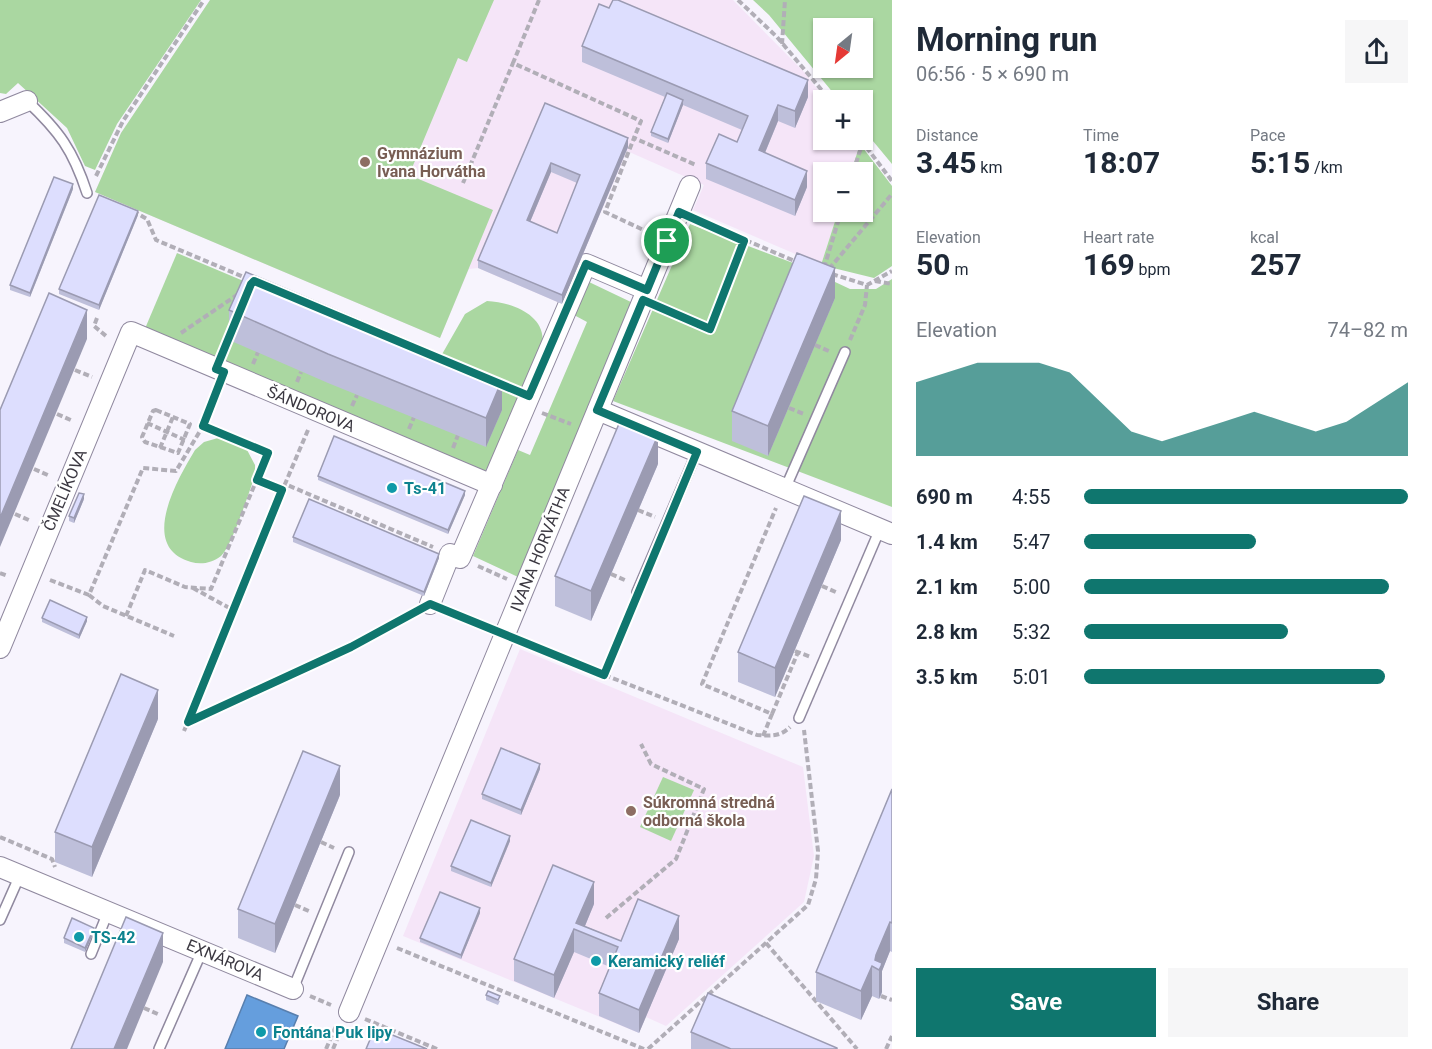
<!DOCTYPE html>
<meta charset="utf-8">
<style>
body{margin:0;font-family:Roboto,sans-serif;background:#f6f6f7;color:#1f2937;height:100vh;display:flex;flex-direction:column;font-size:22px;white-space:nowrap}
*{box-sizing:border-box;margin:0}
p{font-size:20px;color:#747a83}
.icon{flex:none;width:33px;height:33px;fill:none;stroke:currentColor;stroke-width:2;stroke-linecap:round;stroke-linejoin:round}
.map{position:relative;flex:1;overflow:hidden}
.panel{display:flex;flex-direction:column;background:#fff;width:540px}
.panel>*{flex:none}
.needle{width:39px;rotate:209deg}
.tools{position:absolute;left:813px;top:18px;display:grid;gap:12px}
.tools a{display:grid;place-items:center;width:60px;height:60px;border-radius:0px;background:#fff;box-shadow:0 2px 4px #0004;font-size:30px}
.pin{position:absolute;display:grid;place-items:center;width:51px;height:51px;color:#fff;margin:-26px;border:3px solid #fff;border-radius:50%;box-shadow:0 2px 6px #0007}
.round{display:grid;place-items:center;flex:none;width:63px;height:63px;border-radius:0px;background:#f6f6f7}
.overview{display:flex;align-items:center;justify-content:space-between;height:102px;padding:0 24px}
h1{font-size:33px;font-weight:700;line-height:45px}
.figures{display:grid;grid-template-columns:repeat(3,1fr);gap:9px;height:102px;padding:6px 24px}
.figures div{display:grid;align-content:center}
.figures b{font-size:30px;font-weight:700}
.figures small{font-size:16px;font-weight:400}
.figures p{font-size:16px}
.chart{height:168px;padding:12px 24px}
.chart p{display:flex;justify-content:space-between}
.chart svg{width:100%;height:108px;margin-top:6px;fill:#0f766e;opacity:.7}
.primary-button{display:flex;gap:12px;margin-top:auto;padding:12px 24px}
.primary-button a{flex:1;height:69px;border-radius:0px;background:#0f766e;color:#fff;font-size:24px;font-weight:700;line-height:69px;text-align:center}
.primary-button a+a{background:#f6f6f7;color:#1f2937}
ul{padding:0 24px;list-style:none;font-size:20px}
li{display:grid;grid-template-columns:96px 72px 1fr;align-items:center;height:45px}
li i{height:15px;border-radius:8px;background:#0f766e}
main{display:flex;flex:1;min-height:0}
.map>svg:first-child{display:block}
</style>
<main>
<div class="map">
<svg width="892" height="1049" viewBox="0 0 892 1049">
<rect width="100%" height="100%" fill="#f7f4fd"/>
<g fill="#f5e5f8">
<polygon points="210,0 733,0 804,72 826,100 824,100 824,140 857,140 860,144 851,172 824,172 824,212 838,212 821,265 693,210 704,185 627,151 562,304 478,268 469,269 440,338 95,192 121,133"/>
<polygon points="520,649 803,767 814,856 804,902 666,1026 646,1017 639,1033 403,936"/>
</g>
<g fill="#aad7a1" fill-rule="evenodd">
<polygon points="0,0 201,0 117,124 95,170 85,166 67,128 18,83 6,94 0,93"/>
<polygon points="210,0 494,0 467,62 458,58 409,175 493,210 440,338 95,192 121,133"/>
<path d="M753,0h139v164l-29,-35 -1,-29h-23l-70,-85zM824,28h38v40h-38z"/>
<polygon points="860,144 892,186 892,266 874,278 821,265 838,212 862,212 862,172 851,172"/>
<polygon points="690,224 801,266 850,289 876,289 892,279 892,507 613,401"/>
<polygon points="177,253 523,399 504,444 483,474 144,331"/>
<polygon points="589,282 633,303 518,577 473,556 518,450 530,455 587,322 574,315"/>
<path d="M487,301c24,1 61,14 55,45 -3,15 -11,31 -17,45l-84,-35 24,-42z"/>
<path d="M218,438l28,10 9,17v11c-7,18 -22,68 -34,80 -9,7 -20,9 -30,6 -53,-15 -14,-82 4,-112l9,-8z"/>
<polygon points="663,777 694,790 671,841 640,827"/>
</g>
<polygon fill="#659edd" stroke="#587fae" stroke-width="1.5" points="247,995 298,1016 284,1049 225,1049"/>
<g fill="none" stroke-linecap="round" stroke-linejoin="round">
<defs>
<g id="lane">
<path d="M27,101c32,30 46,49 60,92"/>
<polyline points="785,489 845,352"/>
<polyline points="637,592 697,452"/>
<polyline points="799,718 880,529"/>
<polyline points="0,920 20,875"/>
<polyline points="91,954 108,912"/>
<polyline points="293,989 349,852"/>
<polyline points="159,1049 202,951"/>
</g>
<g id="street">
<polyline points="0,112 27,101"/>
<polyline points="598,410 892,534"/>
<polyline points="430,604 450,554 460,558 586,264 647,290"/>
<polyline points="0,648 131,332 492,485"/>
<polyline points="0,867 293,989"/>
<polyline points="349,1012 690,186"/>
</g>
</defs>
<use href="#lane" stroke="#90899f" stroke-width="12"/>
<use href="#street" stroke="#90899f" stroke-width="22"/>
<g stroke="#b1aeb7" stroke-width="4" stroke-dasharray="6 3" stroke-linecap="butt">
<polyline points="539,0 513,63 641,121 634,138"/>
<polyline points="738,0 777,37 830,100"/>
<polyline points="782,44 785,0"/>
<polyline points="861,140 892,181"/>
<polyline points="853,172 863,142"/>
<polyline points="96,176 123,121 204,0"/>
<polyline points="463,183 513,63"/>
<polyline points="133,211 147,219 156,240 246,278"/>
<polyline points="696,219 797,262"/>
<polyline points="650,233 605,212 634,138 696,165"/>
<polyline points="824,268 841,212"/>
<polyline points="829,269 892,194"/>
<polyline points="832,274 867,285 892,271"/>
<polyline points="875,281 892,284"/>
<polyline points="660,308 710,329 744,241"/>
<polyline points="97,318 94,326 106,336"/>
<polyline points="181,333 237,295"/>
<polyline points="850,340 865,305 867,285"/>
<polyline points="815,345 831,352"/>
<polyline points="223,351 230,333"/>
<polyline points="253,364 258,352"/>
<polyline points="75,370 92,377"/>
<polyline points="297,382 301,372"/>
<polyline points="497,383 512,389"/>
<polyline points="352,406 357,395"/>
<polyline points="789,408 804,414"/>
<polygon points="156,410 190,424 178,453 145,442 142,437 153,411"/>
<polyline points="542,413 571,424"/>
<polyline points="57,414 73,421"/>
<polyline points="147,423 185,440"/>
<polyline points="203,426 268,453 257,479"/>
<polyline points="409,429 414,417"/>
<polyline points="308,430 285,484 433,547"/>
<polyline points="160,448 173,417"/>
<polyline points="453,448 458,435"/>
<polyline points="34,469 50,476"/>
<polyline points="638,510 655,517"/>
<polyline points="15,514 31,521"/>
<polyline points="478,566 507,579"/>
<polyline points="0,573 8,576"/>
<polyline points="611,574 627,581"/>
<polyline points="50,580 89,595 143,468 176,471 203,426 217,391"/>
<polyline points="822,586 838,593"/>
<polyline points="193,588 233,610"/>
<polyline points="89,595 103,606 174,636"/>
<polyline points="449,612 486,628"/>
<polyline points="126,616 145,570 185,587 211,589 257,479 282,490"/>
<path d="M521,642l236,93c13,1 23,2 33,-8"/>
<polyline points="795,651 811,657"/>
<polyline points="604,675 632,604"/>
<polyline points="772,714 798,652"/>
<polyline points="188,722 351,647 412,614"/>
<polyline points="184,731 285,484"/>
<polyline points="763,736 772,714 702,684 776,508"/>
<polyline points="0,837 52,859 55,867"/>
<polyline points="321,842 334,848"/>
<polyline points="295,905 311,912"/>
<polyline points="606,918 676,859 704,789 651,764 641,744"/>
<polyline points="766,943 857,1049"/>
<polyline points="397,948 644,1049"/>
<polyline points="310,996 331,1005"/>
<polyline points="881,996 892,1000"/>
<polyline points="144,1008 160,1015"/>
<polyline points="365,1019 437,1049"/>
<polyline points="326,1049 336,1026"/>
<polyline points="333,1049 341,1030"/>
<polyline points="648,1049 808,905 816,879 818,851 804,730"/>
<polyline points="886,1049 892,1036"/>
</g>
<use href="#lane" stroke="#fff" stroke-width="9"/>
<use href="#street" stroke="#fff" stroke-width="20"/>
</g>
<g fill="#bebfda" fill-rule="evenodd">
<polygon points="582,46 808,97 795,128 778,121 765,153 807,187 795,216 706,179 706,163 737,142 742,130 683,105 668,143 651,136 651,132 665,97 582,62"/>
<path d="M545,103l83,44 -66,157 -84,-36v-8zM551,172l26,11 -20,50 -27,-11z"/>
<polygon points="73,189 30,297 10,290 10,285"/>
<polygon points="138,215 99,310 59,294 59,289"/>
<polygon points="835,298 768,456 732,441 732,411"/>
<polygon points="229,310 502,410 486,447 328,383 229,340"/>
<polygon points="658,464 591,621 555,606 555,576"/>
<polygon points="318,476 465,495 448,534 318,480"/>
<polygon points="84,499 74,523 69,521 69,516"/>
<polygon points="293,537 439,558 424,596 293,542"/>
<polygon points="841,540 775,697 738,682 738,652"/>
<polygon points="42,618 87,621 79,639 42,622"/>
<polygon points="158,719 92,877 55,862 55,832"/>
<polygon points="540,769 521,815 482,799 482,794"/>
<polygon points="892,789 892,952 890,951 882,971 882,992 881,996 879,999 872,996 861,1020 816,1001 816,972"/>
<polygon points="340,795 275,953 238,938 238,909"/>
<polygon points="510,841 491,887 451,871 451,866"/>
<polygon points="594,904 585,926 621,941 679,939 639,1033 599,1016 599,993 610,967 574,952 554,998 514,981 514,959"/>
<polygon points="480,913 461,959 420,942 420,938"/>
<polygon points="94,932 85,952 64,943 64,938"/>
<polygon points="486,995 500,1001 498,1005 486,1000"/>
<polygon points="691,1032 837,1049 691,1049"/>
</g>
<g fill="#9b9bb2">
<polygon points="808,80 808,97 795,128 795,111"/>
<polygon points="683,100 683,105 668,143 668,139"/>
<polygon points="778,105 778,121 759,167 759,150"/>
<polygon points="628,138 628,147 562,304 562,295"/>
<polygon points="551,163 551,172 527,229 527,220"/>
<polygon points="807,171 807,187 795,216 795,200"/>
<polygon points="73,184 73,189 30,297 30,293"/>
<polygon points="138,211 138,215 99,310 99,305"/>
<polygon points="835,268 835,298 768,456 768,426"/>
<polygon points="87,310 87,339 0,547 0,518"/>
<polygon points="502,380 502,410 486,447 486,418"/>
<polygon points="658,435 658,464 591,621 591,591"/>
<polygon points="465,491 465,495 448,534 448,530"/>
<polygon points="84,494 84,499 74,523 74,518"/>
<polygon points="841,511 841,540 775,697 775,668"/>
<polygon points="439,554 439,558 424,596 424,592"/>
<polygon points="87,617 87,621 79,639 79,635"/>
<polygon points="158,690 158,719 92,877 92,847"/>
<polygon points="540,764 540,769 521,815 521,810"/>
<polygon points="340,766 340,795 275,953 275,924"/>
<polygon points="510,836 510,841 491,887 491,883"/>
<polygon points="594,882 594,904 582,933 576,923"/>
<polygon points="480,908 480,913 461,959 461,955"/>
<polygon points="679,916 679,939 639,1033 639,1010"/>
<polygon points="890,922 890,951 882,971 882,992 879,999 879,970 875,960 876,955"/>
<polygon points="94,928 94,932 85,952 85,948"/>
<polygon points="574,929 574,952 554,998 554,975"/>
<polygon points="163,933 163,962 127,1049 114,1049"/>
<polygon points="872,966 872,996 861,1020 861,991"/>
</g>
<g fill="#dddefe" stroke="#9b9bb2" stroke-width="1.5" fill-rule="evenodd">
<polygon points="613,0 618,0 808,80 795,111 778,105 759,150 807,171 795,200 706,163 719,134 737,142 748,116 582,46 599,4 609,8"/>
<polygon points="667,93 683,100 668,139 651,132"/>
<path d="M545,103l83,35 -66,157 -84,-35zM551,163l29,12 -23,58 -30,-13z"/>
<polygon points="54,177 73,184 30,293 10,285"/>
<polygon points="99,195 138,211 99,305 59,289"/>
<polygon points="797,253 835,268 768,426 732,411"/>
<polygon points="246,272 502,380 486,418 328,354 229,310"/>
<polygon points="49,293 87,310 0,518 0,410"/>
<polygon points="621,419 658,435 591,591 555,576"/>
<polygon points="334,436 465,491 448,530 318,476"/>
<polygon points="79,493 84,494 74,518 69,516"/>
<polygon points="804,496 841,511 775,668 738,652"/>
<polygon points="309,499 439,554 424,592 293,537"/>
<polygon points="50,600 87,617 79,635 42,618"/>
<polygon points="121,674 158,690 92,847 55,832"/>
<polygon points="501,748 540,764 521,810 482,794"/>
<polygon points="303,751 340,766 275,924 238,909"/>
<polygon points="892,789 892,923 890,922 876,955 875,960 882,963 881,966 879,970 872,966 861,991 816,972"/>
<polygon points="471,820 510,836 491,883 451,866"/>
<polygon points="553,865 594,882 576,923 621,941 638,899 679,916 639,1010 599,993 618,947 574,929 554,975 514,959"/>
<polygon points="440,892 480,908 461,955 420,938"/>
<polygon points="126,917 163,933 114,1049 71,1049"/>
<polygon points="72,918 94,928 85,948 64,938"/>
<polygon points="488,991 500,996 498,1000 486,995"/>
<polygon points="708,993 837,1048 837,1049 731,1049 691,1032"/>
<polygon points="375,1028 427,1049 366,1049"/>
</g>
<g fill="none" stroke-linecap="round" stroke-linejoin="round">
<defs>
<polygon id="route" points="679,212 744,241 710,329 643,300 597,410 697,452 604,675 430,604 351,647 188,722 282,490 257,480 268,453 203,426 224,372 216,369 251,284 254,281 529,396 586,264 647,290"/>
</defs>
<use href="#route" stroke="#fff" stroke-width="12"/>
<use href="#route" stroke="#0f766e" stroke-width="8"/>
</g>
<g fill="#8d6e63" stroke="#fff" stroke-width="2">
<circle cx="365" cy="162" r="6"/>
<circle cx="631" cy="811" r="6"/>
</g>
<g fill="#0f9aa8" stroke="#fff" stroke-width="2">
<circle cx="392" cy="488" r="6"/>
<circle cx="79" cy="937" r="6"/>
<circle cx="596" cy="961" r="6"/>
<circle cx="261" cy="1032" r="6"/>
</g>
<g text-anchor="middle" dominant-baseline="central" stroke-width="4.5" stroke-linejoin="round" paint-order="stroke">
<g font-size="16" font-weight="bold" fill="#785e54" stroke="#fff" text-anchor="start">
<text x="377" y="153">Gymnázium<tspan x="377" dy="18">Ivana Horvátha</tspan></text>
<text x="643" y="802">Súkromná stredná<tspan x="643" dy="18">odborná škola</tspan></text>
</g>
<g font-size="16" fill="#3b3841" stroke="#fff">
<text transform="translate(311 409) rotate(23)">ŠÁNDOROVA</text>
<text transform="translate(65 490) rotate(-67)">ČMELÍKOVA</text>
<text transform="translate(540 549) rotate(-68)">IVANA HORVÁTHA</text>
<text transform="translate(225 960) rotate(23)">EXNÁROVA</text>
</g>
<g font-size="16" font-weight="bold" fill="#0d838f" stroke="#fff" text-anchor="start">
<text x="404" y="488">Ts-41</text>
<text x="91" y="937">TS-42</text>
<text x="608" y="961">Keramický reliéf</text>
<text x="273" y="1032">Fontána Puk lipy</text>
</g>
</g>
</svg>
<div class="tools">
<a><svg class="needle" viewBox="-14 -14 28 28"><path d="M0-13l5 13h-10z" fill="#e53935"/><path d="M0 13l5-13h-10z" fill="#747a83"/></svg></a>
<a>+</a>
<a>−</a>
</div>
<div class="pin" style="left:667px;top:241px;background:#1e9e55"><svg class="icon" aria-label="arrive" viewBox="0 0 24 24"><path d="M6 21V4h12l-3 4 3 4H6"/></svg></div>
</div>
<section class="panel">
<div class="overview"><div><h1>Morning run</h1><p>06:56 · 5 × 690 m</p></div><a class="round"><svg class="icon" aria-label="share" viewBox="0 0 24 24"><path d="M12 15V3M7 8l5-5 5 5M5 13v7h14v-7"/></svg></a></div>
<div class="figures">
<div><p>Distance</p><b>3.45<small> km</small></b></div>
<div><p>Time</p><b>18:07</b></div>
<div><p>Pace</p><b>5:15<small> /km</small></b></div>
</div>
<div class="figures">
<div><p>Elevation</p><b>50<small> m</small></b></div>
<div><p>Heart rate</p><b>169<small> bpm</small></b></div>
<div><p>kcal</p><b>257</b></div>
</div>
<div class="chart"><p><span>Elevation</span>74–82 m</p>
<svg viewBox="0 0 160 44" preserveAspectRatio="none"><path d="M0 44V14L10 10L20 6L30 6L40 6L50 10L60 22L70 34L80 38L90 34L100 30L110 26L120 30L130 34L140 30L150 22L160 14V44z"/></svg>
</div>
<ul>
<li><b>690 m</b>4:55<i style="width:100%"></i></li>
<li><b>1.4 km</b>5:47<i style="width:53%"></i></li>
<li><b>2.1 km</b>5:00<i style="width:94%"></i></li>
<li><b>2.8 km</b>5:32<i style="width:63%"></i></li>
<li><b>3.5 km</b>5:01<i style="width:93%"></i></li>
</ul>
<div class="primary-button"><a>Save</a><a>Share</a></div>
</section>
</main>
